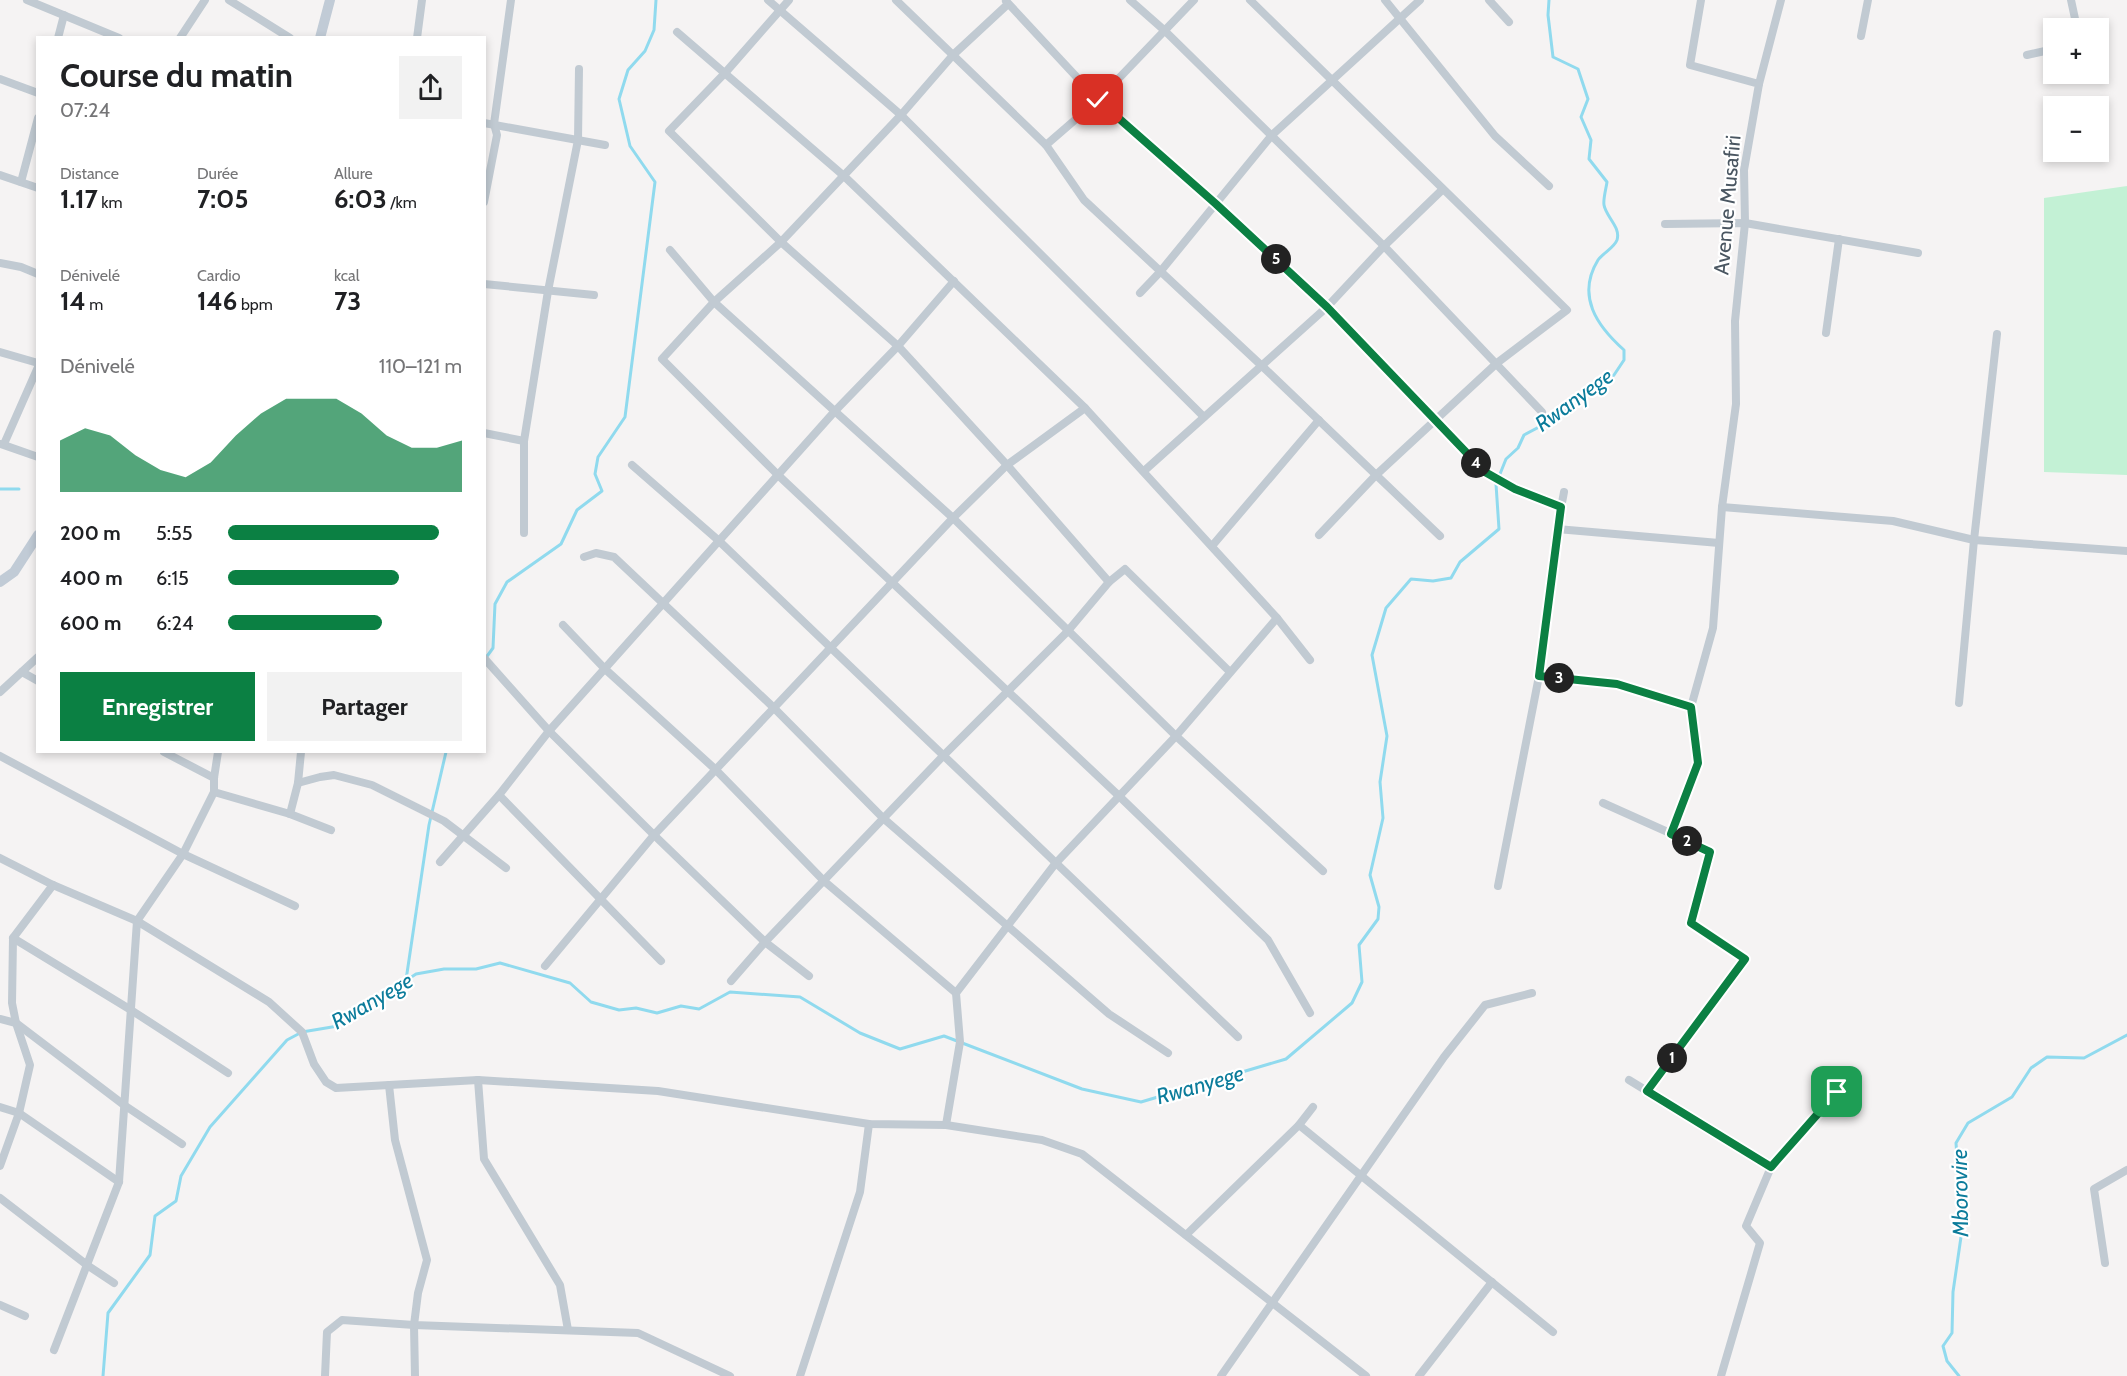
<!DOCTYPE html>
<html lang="fr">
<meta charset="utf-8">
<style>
body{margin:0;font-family:Cabin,sans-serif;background:#f2f2f2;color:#202124;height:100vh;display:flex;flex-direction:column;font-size:22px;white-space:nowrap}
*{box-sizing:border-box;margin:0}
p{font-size:20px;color:#757577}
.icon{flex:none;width:33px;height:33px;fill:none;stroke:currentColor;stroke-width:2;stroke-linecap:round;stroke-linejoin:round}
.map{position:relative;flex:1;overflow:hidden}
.sheet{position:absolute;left:36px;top:36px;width:450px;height:717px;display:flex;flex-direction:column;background:#fff;border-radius:0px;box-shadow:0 3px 9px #0003}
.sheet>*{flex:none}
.tools{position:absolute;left:2043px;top:18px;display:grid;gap:12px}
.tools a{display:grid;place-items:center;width:66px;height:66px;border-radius:0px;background:#fff;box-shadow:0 3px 9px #0003;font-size:30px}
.pin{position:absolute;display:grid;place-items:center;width:51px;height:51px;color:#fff;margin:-26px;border-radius:12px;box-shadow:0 3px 9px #0006}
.km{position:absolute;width:30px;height:30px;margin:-15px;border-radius:50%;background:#222;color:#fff;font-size:16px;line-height:30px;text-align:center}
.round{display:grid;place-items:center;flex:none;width:63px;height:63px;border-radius:0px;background:#f2f2f2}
.headline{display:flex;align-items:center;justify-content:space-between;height:102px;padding:0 24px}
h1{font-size:33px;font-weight:700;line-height:45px}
.stats{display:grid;grid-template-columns:repeat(3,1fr);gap:9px;height:102px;padding:6px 24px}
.stats div{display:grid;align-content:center}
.stats b{font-size:26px;font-weight:700}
.stats small{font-size:16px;font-weight:400}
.stats p{font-size:16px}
.chart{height:168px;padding:12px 24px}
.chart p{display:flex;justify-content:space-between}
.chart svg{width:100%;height:108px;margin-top:6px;fill:#0b8043;opacity:.7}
.button{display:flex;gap:12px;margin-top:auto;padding:12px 24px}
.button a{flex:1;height:69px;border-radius:0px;background:#0b8043;color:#fff;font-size:24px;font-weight:700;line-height:69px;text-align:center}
.button a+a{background:#f2f2f2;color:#202124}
ul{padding:0 24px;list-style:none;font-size:20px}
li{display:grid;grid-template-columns:96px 72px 1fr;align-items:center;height:45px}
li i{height:15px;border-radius:8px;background:#0b8043}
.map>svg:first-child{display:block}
</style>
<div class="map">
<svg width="2127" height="1376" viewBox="0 0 2127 1376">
<rect width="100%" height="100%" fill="#f5f3f3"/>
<polygon fill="#c3f1d5" points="2127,186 2127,475 2044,472 2044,198"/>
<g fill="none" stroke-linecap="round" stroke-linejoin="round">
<g stroke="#90daee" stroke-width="3">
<polyline points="0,489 19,489"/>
<polyline points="485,659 493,648 495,604 507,582 561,544 577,510 602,491 595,474 598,457 625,417 655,182 630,146 619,99 628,70 645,51 654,30 656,0"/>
<polyline points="406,980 429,825 446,752"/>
<path d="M103,1376l5,-63 42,-58 5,-39 21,-15 5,-25 29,-49 77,-87 15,-8 36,-6 78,-52 28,-5h32l24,-6 70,20 21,19 28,8 17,-2 21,5 24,-7 18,3 31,-17 70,5 60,36 40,16 44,-13 138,53 59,13 145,-43 66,-56 10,-21 -3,-37 19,-26 1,-12 -9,-32 13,-57 -3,-36 7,-46 -15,-81 14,-47 25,-29 22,2 18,-3 9,-16 39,-33 -3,-45 10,-25 12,-11 6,-13 32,-17 58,-43 10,-15v-10c-27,-24 -48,-54 -26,-90 5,-7 16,-12 19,-20 4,-13 -11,-23 -13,-35 -1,-6 2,-16 3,-23l-18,-23 2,-19 -10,-23 7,-18 -10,-30 -25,-12 -5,-42 1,-15"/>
<polyline points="1959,1376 1947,1361 1943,1346 1952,1333 1953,1292 1962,1230 1956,1143 1968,1123 2012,1097 2031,1068 2047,1057 2084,1058 2127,1035"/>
</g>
<g stroke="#c1cad2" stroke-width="8">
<polyline points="27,0 119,38"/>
<polyline points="229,0 290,38"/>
<polyline points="768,0 901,115 1204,417"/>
<polyline points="789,0 725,73 669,131 781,242 898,346 1007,465 1109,582"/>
<polyline points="896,0 1046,145 1084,200 1262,366 1440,536"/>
<polyline points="1130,0 1164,30 1384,246 1542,412"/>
<polyline points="1250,0 1567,310 1497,363 1376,475 1319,535"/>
<polyline points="1385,0 1495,136 1549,186"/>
<polyline points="1489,0 1509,22"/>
<polyline points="2071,0 2077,28"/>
<polyline points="1006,1 1098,100 1216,204 1327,307 1485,472 1515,489 1561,507"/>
<polyline points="1008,4 953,55 901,115 781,242 714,302 662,359 778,475 1118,795 1268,940 1310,1013"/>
<polyline points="677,32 844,176 1085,408 1277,618 1310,660"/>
<polyline points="1861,36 1868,0"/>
<polyline points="58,38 64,15"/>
<polyline points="180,38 205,0"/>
<polyline points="417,38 422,0"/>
<polyline points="2027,55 2054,49"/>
<polyline points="0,79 38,93"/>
<polyline points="1759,84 1781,0"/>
<polyline points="484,123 605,145"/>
<polyline points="1046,145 1098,100 1194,0"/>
<polyline points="0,175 38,188"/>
<polyline points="21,182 38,118"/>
<polyline points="484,202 497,135 494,124 511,0"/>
<polyline points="1665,224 1745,223 1918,253"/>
<polyline points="670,250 714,302 953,518 1176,736 1323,871"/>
<polyline points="0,263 21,267 38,274"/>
<polyline points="484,284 594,295"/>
<polyline points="1140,293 1160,272 1272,135 1420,0"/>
<polyline points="1826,333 1839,239"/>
<polyline points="0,352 38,363"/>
<polyline points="484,433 524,441"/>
<polyline points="1,444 38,457"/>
<polyline points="4,444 38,367"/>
<polyline points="632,465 718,540 1238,1037"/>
<polyline points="1144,471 1327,307 1384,246 1442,190"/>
<polyline points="1722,507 1893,521 1974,540 2127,551"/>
<polyline points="1557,529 1719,543"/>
<polyline points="524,533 524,441 548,291 578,140 579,69"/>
<polyline points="1212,546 1319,420"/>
<polyline points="584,557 596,553 614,557 773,707 883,818 1109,1014 1168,1053"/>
<polyline points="563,625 605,669 715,769 824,881 956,993"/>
<polyline points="484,658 549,731 654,835 765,942 809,976"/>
<polyline points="22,672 38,681"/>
<polyline points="1539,676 1617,684 1691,707"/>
<polyline points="0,692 38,657"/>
<polyline points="1959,703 1974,540 1997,334"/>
<polyline points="164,752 214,778"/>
<polyline points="0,756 183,854 295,906"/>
<polyline points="298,783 320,777 334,775 372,785 444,821 506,868"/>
<polyline points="214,792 290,814 331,830"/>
<polyline points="499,795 661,961"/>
<polyline points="1603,803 1710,851 1691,923 1745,959 1647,1091"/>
<polyline points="290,814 298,783 301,752"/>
<polyline points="1671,834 1697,763 1691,707 1713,628 1722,507 1736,404 1735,321 1745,223 1744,170 1759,84 1690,65 1701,0"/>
<polyline points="0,858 53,885 137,921 269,1002 302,1032 314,1064 326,1082 336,1088 478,1080 658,1091 869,1124 946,1125 1042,1140 1082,1154 1366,1376"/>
<polyline points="440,862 499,795 549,731 835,411 898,346 954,281"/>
<polyline points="1498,886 1539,676 1557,529 1564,492"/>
<polyline points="13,938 131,1010 228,1073"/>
<polyline points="545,966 654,835 953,518 1007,465 1085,408"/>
<polyline points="731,981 765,942 944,755 1067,632 1109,582 1125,569 1230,672"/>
<polyline points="0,1019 16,1023 124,1105 182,1144"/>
<polyline points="478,1080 484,1159 560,1285 568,1330"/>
<polyline points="1629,1080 1771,1167"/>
<polyline points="389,1085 395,1140 427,1260 418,1293 414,1325 415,1376"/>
<polyline points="0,1107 19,1113 119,1182"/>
<polyline points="946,1125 960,1042 956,993 1055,864 1176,736 1277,618"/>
<polyline points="1299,1125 1553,1332"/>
<polyline points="0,1166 19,1113 30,1065 16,1023 12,1003 13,938 53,885"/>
<polyline points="0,1198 87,1265 114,1283"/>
<polyline points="1186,1235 1299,1125 1313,1107"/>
<polyline points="2105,1263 2094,1189 2127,1170"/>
<polyline points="0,1305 25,1316"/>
<polyline points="54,1350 119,1182 137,921 183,854 214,792 214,778 218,752"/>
<polyline points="325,1376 327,1332 342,1320 414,1325 638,1333 730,1376"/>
<polyline points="800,1376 860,1192 869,1124"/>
<polyline points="1221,1376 1444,1057 1485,1005 1532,993"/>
<polyline points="1419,1376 1492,1282"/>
<polyline points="1721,1376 1760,1243 1746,1226 1771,1167 1837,1092"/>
</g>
<g stroke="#c1cbd6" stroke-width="10">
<polyline points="320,38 330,0"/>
<polyline points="0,582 14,572 38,535"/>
</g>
</g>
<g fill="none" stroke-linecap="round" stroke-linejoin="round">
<defs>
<polyline id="route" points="1098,100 1216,204 1327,307 1485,472 1515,489 1561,507 1539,676 1617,684 1691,707 1698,763 1671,834 1710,852 1691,923 1745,959 1647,1091 1771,1167 1837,1092"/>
</defs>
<use href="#route" stroke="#fff" stroke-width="12"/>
<use href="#route" stroke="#0b8043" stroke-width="8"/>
</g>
<g text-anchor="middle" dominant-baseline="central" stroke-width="4.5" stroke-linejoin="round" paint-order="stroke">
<g font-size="21" fill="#4a5661" stroke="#fff">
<text transform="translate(1727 205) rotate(-85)">Avenue Musafiri</text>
</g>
<g font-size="22" font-style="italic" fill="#0c7c9b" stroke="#fff">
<text transform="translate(1574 400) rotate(-36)">Rwanyege</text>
<text transform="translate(372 1001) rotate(-30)">Rwanyege</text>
<text transform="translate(1200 1085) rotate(-16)">Rwanyege</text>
<text transform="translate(1960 1193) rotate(-91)">Mborovire</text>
</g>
</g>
</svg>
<div class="tools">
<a>+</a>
<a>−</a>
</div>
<div class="pin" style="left:1837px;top:1092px;background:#1e9e55"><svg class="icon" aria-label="arrive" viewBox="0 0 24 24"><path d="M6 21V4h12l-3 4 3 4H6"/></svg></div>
<div class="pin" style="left:1098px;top:100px;background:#d93025"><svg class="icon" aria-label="check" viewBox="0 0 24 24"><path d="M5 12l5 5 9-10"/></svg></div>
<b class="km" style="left:1672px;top:1058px">1</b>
<b class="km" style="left:1687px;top:841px">2</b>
<b class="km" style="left:1559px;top:678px">3</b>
<b class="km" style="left:1476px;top:463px">4</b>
<b class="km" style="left:1276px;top:259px">5</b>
<section class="sheet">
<div class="headline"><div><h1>Course du matin</h1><p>07:24</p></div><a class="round"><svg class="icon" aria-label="share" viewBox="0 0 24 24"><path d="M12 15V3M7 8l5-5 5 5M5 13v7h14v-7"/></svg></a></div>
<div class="stats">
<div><p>Distance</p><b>1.17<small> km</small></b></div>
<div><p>Durée</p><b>7:05</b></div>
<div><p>Allure</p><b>6:03<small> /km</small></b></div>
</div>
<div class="stats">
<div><p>Dénivelé</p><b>14<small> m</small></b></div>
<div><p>Cardio</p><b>146<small> bpm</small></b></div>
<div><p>kcal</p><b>73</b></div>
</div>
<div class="chart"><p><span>Dénivelé</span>110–121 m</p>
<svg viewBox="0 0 160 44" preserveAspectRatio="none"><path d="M0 44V23L10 18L20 21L30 29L40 35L50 38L60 32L70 21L80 12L90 6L100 6L110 6L120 12L130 21L140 26L150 26L160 23V44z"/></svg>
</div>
<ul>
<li><b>200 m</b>5:55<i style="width:90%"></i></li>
<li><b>400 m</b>6:15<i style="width:73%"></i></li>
<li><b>600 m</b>6:24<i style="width:66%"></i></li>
</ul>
<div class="button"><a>Enregistrer</a><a>Partager</a></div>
</section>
</div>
